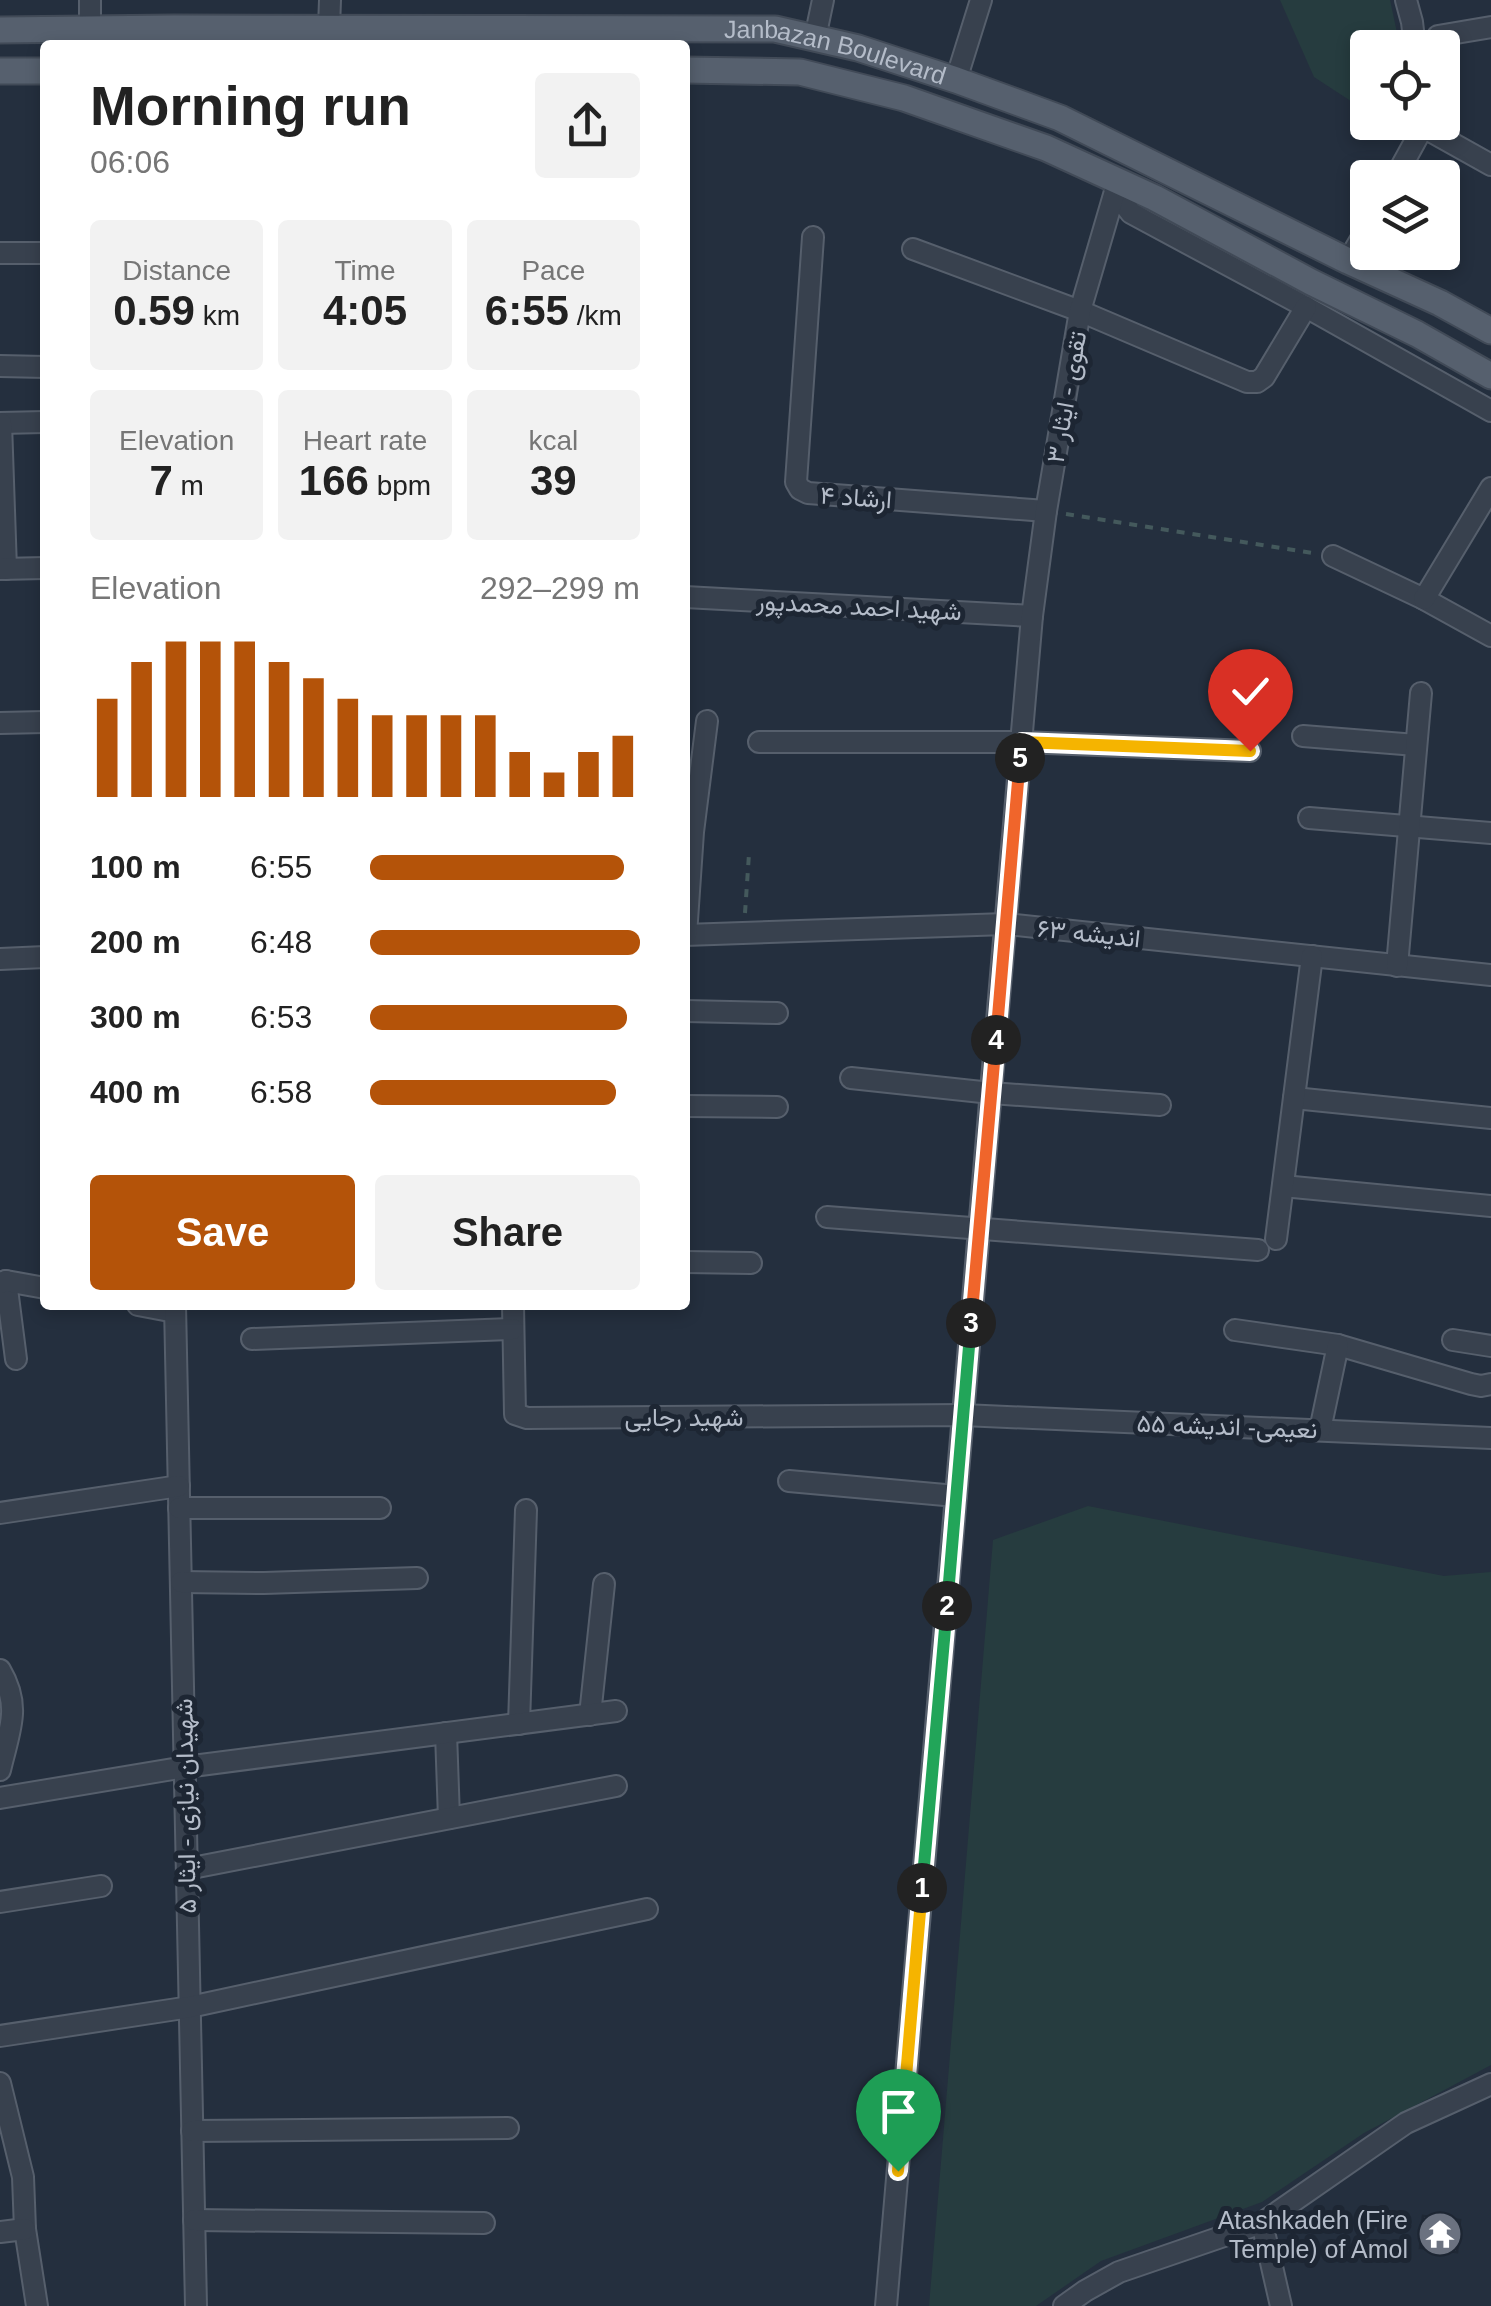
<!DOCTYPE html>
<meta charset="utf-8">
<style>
body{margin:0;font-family:Helvetica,Vazirmatn,sans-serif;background:#f2f2f2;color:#222;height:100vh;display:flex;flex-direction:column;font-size:38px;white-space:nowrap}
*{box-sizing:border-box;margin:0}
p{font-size:32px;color:#767676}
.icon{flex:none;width:55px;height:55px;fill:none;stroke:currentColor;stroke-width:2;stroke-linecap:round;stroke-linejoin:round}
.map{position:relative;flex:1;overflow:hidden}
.sheet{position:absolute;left:40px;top:40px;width:650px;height:1270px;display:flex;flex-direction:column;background:#fff;border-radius:10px;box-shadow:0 5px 15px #0003}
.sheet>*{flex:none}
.buttons{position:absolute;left:1350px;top:30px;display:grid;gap:20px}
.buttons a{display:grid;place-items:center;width:110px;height:110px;border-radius:10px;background:#fff;box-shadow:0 5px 15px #0003;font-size:50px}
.pin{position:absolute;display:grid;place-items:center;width:85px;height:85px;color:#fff;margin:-102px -42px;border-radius:50% 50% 50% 0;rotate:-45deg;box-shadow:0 0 10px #0007}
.pin .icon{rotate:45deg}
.km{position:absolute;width:50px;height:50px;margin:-25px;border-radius:50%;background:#222;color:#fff;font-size:28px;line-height:50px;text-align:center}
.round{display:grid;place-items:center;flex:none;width:105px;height:105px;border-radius:10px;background:#f2f2f2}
.overview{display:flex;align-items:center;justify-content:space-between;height:170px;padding:0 50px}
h1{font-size:55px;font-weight:700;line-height:75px}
.metrics{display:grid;grid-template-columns:repeat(3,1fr);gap:15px;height:170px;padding:10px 50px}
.metrics div{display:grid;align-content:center;border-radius:10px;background:#f2f2f2;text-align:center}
.metrics b{font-size:42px;font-weight:700}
.metrics small{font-size:28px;font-weight:400}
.metrics p{font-size:28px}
.chart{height:280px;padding:20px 50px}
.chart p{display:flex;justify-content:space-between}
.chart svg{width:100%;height:180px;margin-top:10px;stroke:#b45309;stroke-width:6}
.action{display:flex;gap:20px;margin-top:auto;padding:20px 50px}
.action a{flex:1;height:115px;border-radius:10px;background:#b45309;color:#fff;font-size:40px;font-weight:700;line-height:115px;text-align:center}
.action a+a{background:#f2f2f2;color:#222}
ul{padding:0 50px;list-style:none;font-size:32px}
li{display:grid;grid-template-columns:160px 120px 1fr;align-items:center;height:75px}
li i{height:25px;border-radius:12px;background:#b45309}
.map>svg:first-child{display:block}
</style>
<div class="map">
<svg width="1491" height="2306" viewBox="0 0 1491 2306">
<rect width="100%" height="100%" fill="#242f3e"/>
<g fill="#263c3f">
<polygon points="1280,0 1390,0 1400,47 1368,48 1367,105 1360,107 1314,77"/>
<polygon points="1088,1506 1444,1576 1491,1572 1491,2065 1364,2133 1262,2202 1101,2261 1036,2306 929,2306 993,1540"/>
</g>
<polygon fill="#455162" stroke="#1f2835" stroke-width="2.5" points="1423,2216 1460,2220 1457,2252 1420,2248"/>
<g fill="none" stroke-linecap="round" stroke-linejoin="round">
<defs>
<g id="minor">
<polyline points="90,0 90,29"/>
<polyline points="1406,0 1412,22 1415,48"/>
<polyline points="329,28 330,0"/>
<polyline points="1438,36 1491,27"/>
<polyline points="815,38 823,0"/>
<polyline points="956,80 981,0"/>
<polyline points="1423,127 1491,165"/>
<polyline points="1395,178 1423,127 1423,122"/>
<polyline points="1118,183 1124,204 1131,213 1306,307 1491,411"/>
<polyline points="813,237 796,482 800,489 808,493 1046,511"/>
<polyline points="913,249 1080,311 1247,382 1257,382 1264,377 1306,307"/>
<polyline points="0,253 45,253"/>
<polyline points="1348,261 1368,227"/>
<polyline points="0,366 45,367"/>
<polyline points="0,423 45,422"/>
<polyline points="1,423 6,569"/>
<polyline points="1333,556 1424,599 1491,636"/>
<polyline points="0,569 45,568"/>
<polyline points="685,597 1032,616"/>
<polyline points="1424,599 1491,488"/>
<polyline points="0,723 45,722"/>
<polyline points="1303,736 1416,745"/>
<polyline points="759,742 1021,742 1250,751"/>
<polyline points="1309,818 1491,833"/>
<polyline points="685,935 1006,924 1491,975"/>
<polyline points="686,935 693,832 707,721"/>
<polyline points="0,959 45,957"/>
<polyline points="1397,966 1421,693"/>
<polyline points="685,1011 777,1013"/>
<polyline points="851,1078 991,1093 1160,1105"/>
<polyline points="1294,1098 1491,1118"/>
<polyline points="685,1106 777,1107"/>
<polyline points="1283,1186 1491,1206"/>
<polyline points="827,1217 1258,1250"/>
<polyline points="1276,1239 1312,956"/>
<polyline points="685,1262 751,1263"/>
<polyline points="6,1281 16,1359"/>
<polyline points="0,1283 6,1281 45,1288"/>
<polyline points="138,1305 175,1312"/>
<polyline points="175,1305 196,2306"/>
<polyline points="513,1305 515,1414 527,1418 963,1415 1491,1438"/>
<polyline points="1235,1330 1338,1345 1471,1384 1481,1386 1491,1384"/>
<polyline points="252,1339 513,1329"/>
<polyline points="1453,1340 1491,1346"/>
<polyline points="1320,1430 1338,1345"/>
<polyline points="789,1481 956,1496"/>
<polyline points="179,1508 380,1508"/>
<polyline points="0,1513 179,1486"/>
<polyline points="181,1582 264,1583 417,1578"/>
<path d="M0,1670c22,37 9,61 0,100"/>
<polyline points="590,1715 604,1584"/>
<polyline points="519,1724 526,1510"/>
<polyline points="446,1733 449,1818"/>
<polyline points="0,1798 185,1767 616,1711"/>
<polyline points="187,1869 616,1786"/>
<polyline points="0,1902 101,1886"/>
<polyline points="0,2036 190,2007 647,1909"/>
<polyline points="0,2083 23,2177 25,2229 37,2306"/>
<polyline points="192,2131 508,2128"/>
<polyline points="194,2220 484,2223"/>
<polyline points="1262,2223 1281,2306"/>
<polyline points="0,2232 25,2229"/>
<polyline points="886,2306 1032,616 1046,511 1080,311 1118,181"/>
<polyline points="1064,2306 1085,2291 1119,2272 1262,2223 1406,2123 1491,2084"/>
</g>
<g id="major">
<path id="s1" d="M0,30l174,-2 601,1 83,19 98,32 104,38 288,143 92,42 51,28"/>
<polyline points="685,70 800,72 904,98 1046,148 1155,198 1311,282 1417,334 1491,376"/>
<polyline points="0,71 45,71"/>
</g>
</defs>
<use href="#minor" stroke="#565f6c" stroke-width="24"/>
<use href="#major" stroke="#414a57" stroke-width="29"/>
<g stroke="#44595c" stroke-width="4" stroke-dasharray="8 8" stroke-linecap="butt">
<polyline points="1066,514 1313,553"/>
<polyline points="745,913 749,854"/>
</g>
<use href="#minor" stroke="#38414e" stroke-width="20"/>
<use href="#major" stroke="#56606e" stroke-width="25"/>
</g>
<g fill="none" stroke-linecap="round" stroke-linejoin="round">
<defs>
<polyline id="split-1" points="898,2171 922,1888"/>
<polyline id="split-2" points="922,1888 947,1606"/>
<polyline id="split-3" points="947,1606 971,1323"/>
<polyline id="split-4" points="971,1323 996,1040"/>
<polyline id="split-5" points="996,1040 1020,758"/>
<polyline id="split-6" points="1020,758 1022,742 1250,751"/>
</defs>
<use href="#split-1" stroke="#fff" stroke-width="20"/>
<use href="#split-2" stroke="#fff" stroke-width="20"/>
<use href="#split-3" stroke="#fff" stroke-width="20"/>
<use href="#split-4" stroke="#fff" stroke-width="20"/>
<use href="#split-5" stroke="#fff" stroke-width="20"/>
<use href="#split-6" stroke="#fff" stroke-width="20"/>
<use href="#split-1" stroke="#f5b400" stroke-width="12"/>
<use href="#split-2" stroke="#22a559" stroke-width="12"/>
<use href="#split-3" stroke="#22a559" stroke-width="12"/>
<use href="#split-4" stroke="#f0652b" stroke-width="12"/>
<use href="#split-5" stroke="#f0652b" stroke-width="12"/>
<use href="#split-6" stroke="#f5b400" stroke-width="12"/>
</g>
<defs>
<symbol id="temple-disc" viewBox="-11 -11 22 22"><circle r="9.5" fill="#6b7280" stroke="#1d2633"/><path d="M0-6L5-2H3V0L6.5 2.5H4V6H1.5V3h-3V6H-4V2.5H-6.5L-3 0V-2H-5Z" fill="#fff"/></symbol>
</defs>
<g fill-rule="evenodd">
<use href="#temple-disc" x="1415" y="2209" width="50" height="50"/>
</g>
<g text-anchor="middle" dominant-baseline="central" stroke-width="10" stroke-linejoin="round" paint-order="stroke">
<g font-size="25" fill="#b4bcc9" stroke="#1d2633">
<text stroke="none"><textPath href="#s1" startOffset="838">Janbazan Boulevard</textPath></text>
<text transform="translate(1066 397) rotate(-80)">تقوی - ایثار ۳</text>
<text transform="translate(856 497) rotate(4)">ارشاد ۴</text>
<text transform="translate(859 606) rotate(3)">شهید احمد محمدپور</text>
<text transform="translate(1089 933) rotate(6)">اندیشه ۶۳</text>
<text x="684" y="1417">شهید رجایی</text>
<text transform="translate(1227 1426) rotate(2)">نعیمی- اندیشه ۵۵</text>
<text transform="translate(185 1806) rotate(-91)">شهیدان نیازی - ایثار ۵</text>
</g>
<g font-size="25" fill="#b4bcc9" stroke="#1d2633" text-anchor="end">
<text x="1408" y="2220">Atashkadeh (Fire<tspan x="1408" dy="29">Temple) of Amol</tspan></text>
</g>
</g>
</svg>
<div class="buttons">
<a><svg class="icon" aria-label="locate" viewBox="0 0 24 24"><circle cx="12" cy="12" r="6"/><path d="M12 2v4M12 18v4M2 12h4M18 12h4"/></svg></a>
<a><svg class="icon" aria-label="layers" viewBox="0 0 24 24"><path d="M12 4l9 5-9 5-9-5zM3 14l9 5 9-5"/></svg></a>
</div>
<div class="pin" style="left:898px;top:2171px;background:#1e9e55"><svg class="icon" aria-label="arrive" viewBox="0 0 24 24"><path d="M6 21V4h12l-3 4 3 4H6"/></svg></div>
<div class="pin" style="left:1250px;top:751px;background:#d93025"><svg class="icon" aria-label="check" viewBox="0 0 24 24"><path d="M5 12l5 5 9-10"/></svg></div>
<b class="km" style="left:922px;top:1888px">1</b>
<b class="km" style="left:947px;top:1606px">2</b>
<b class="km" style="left:971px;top:1323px">3</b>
<b class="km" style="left:996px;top:1040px">4</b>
<b class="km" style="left:1020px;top:758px">5</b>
<section class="sheet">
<div class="overview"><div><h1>Morning run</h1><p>06:06</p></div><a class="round"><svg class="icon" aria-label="share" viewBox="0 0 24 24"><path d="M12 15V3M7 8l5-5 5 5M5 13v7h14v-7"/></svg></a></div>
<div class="metrics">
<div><p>Distance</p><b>0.59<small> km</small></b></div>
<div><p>Time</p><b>4:05</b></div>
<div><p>Pace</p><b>6:55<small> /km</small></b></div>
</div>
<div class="metrics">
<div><p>Elevation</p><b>7<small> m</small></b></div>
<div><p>Heart rate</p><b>166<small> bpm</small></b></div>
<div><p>kcal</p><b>39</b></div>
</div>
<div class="chart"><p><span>Elevation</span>292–299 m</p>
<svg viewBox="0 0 160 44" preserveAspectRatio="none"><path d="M5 44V20M15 44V11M25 44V6M35 44V6M45 44V6M55 44V11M65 44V15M75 44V20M85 44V24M95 44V24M105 44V24M115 44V24M125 44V33M135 44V38M145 44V33M155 44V29"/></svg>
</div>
<ul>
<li><b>100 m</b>6:55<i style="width:94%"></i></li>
<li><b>200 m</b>6:48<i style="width:100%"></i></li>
<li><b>300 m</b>6:53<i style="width:95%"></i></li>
<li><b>400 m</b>6:58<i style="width:91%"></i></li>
</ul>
<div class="action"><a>Save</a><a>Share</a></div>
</section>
</div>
